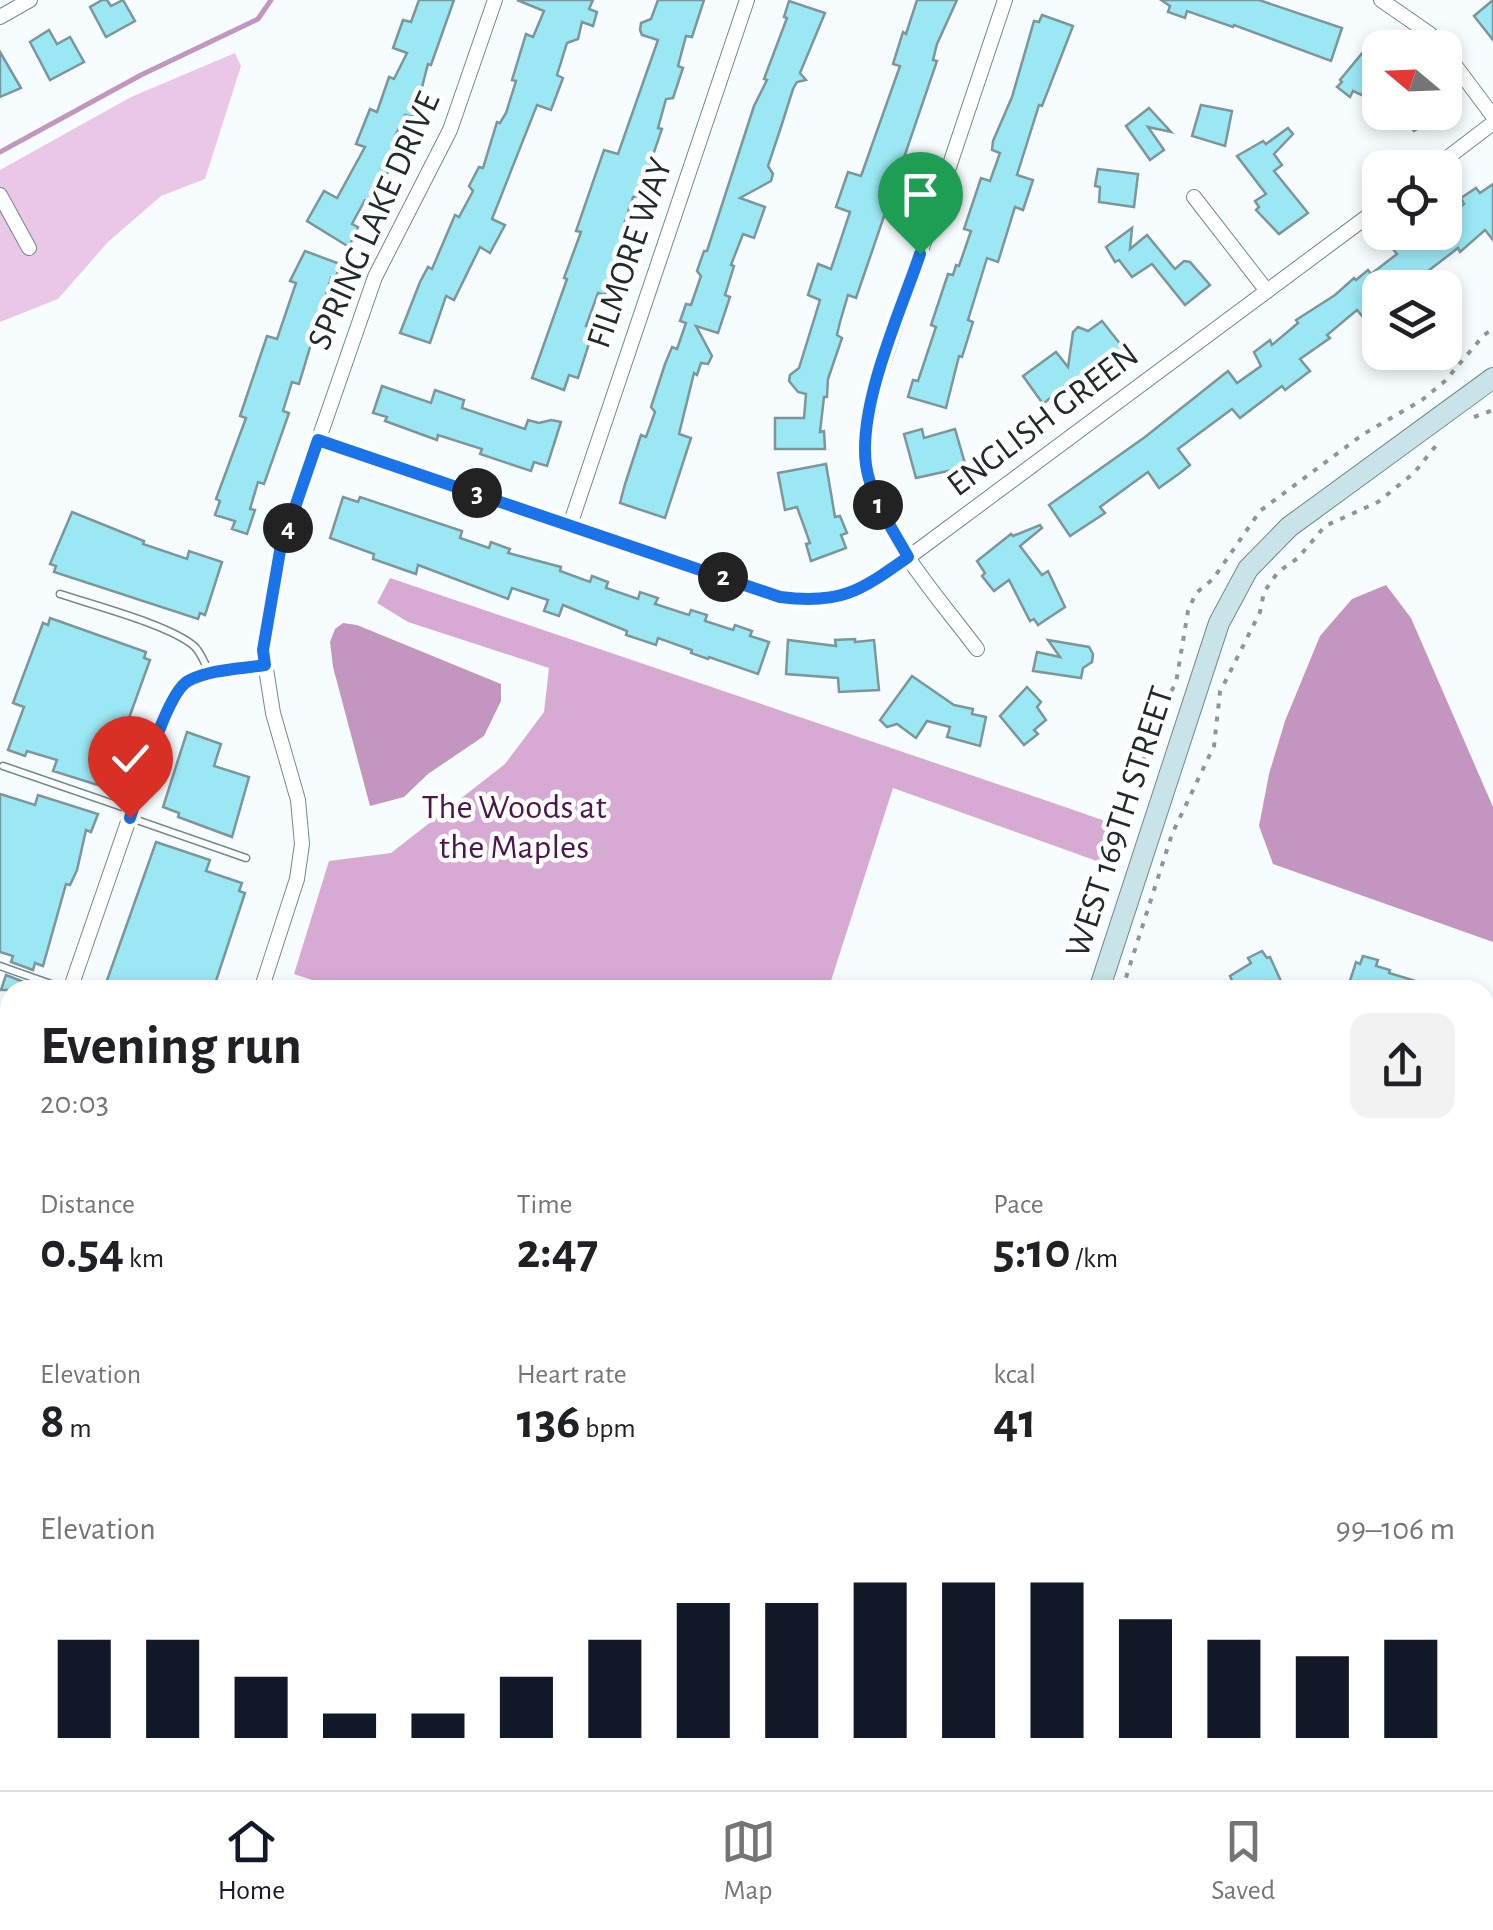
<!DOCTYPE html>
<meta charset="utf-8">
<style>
body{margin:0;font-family:"Alegreya Sans",sans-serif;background:#f2f2f2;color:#202124;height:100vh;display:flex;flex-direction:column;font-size:38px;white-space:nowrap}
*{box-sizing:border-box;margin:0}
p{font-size:32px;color:#757577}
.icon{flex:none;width:55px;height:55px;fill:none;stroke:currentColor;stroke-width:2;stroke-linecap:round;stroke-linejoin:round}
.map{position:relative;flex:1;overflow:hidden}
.details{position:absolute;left:0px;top:980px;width:1495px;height:810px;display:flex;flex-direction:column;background:#fff;border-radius:30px 30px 0 0;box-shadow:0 5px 15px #0003}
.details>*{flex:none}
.needle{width:65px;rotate:289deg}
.fabs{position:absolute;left:1362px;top:30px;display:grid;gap:20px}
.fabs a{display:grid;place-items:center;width:100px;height:100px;border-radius:20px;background:#fff;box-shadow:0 5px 15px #0003;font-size:50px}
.pin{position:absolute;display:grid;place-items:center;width:85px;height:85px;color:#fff;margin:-102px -42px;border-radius:50% 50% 50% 0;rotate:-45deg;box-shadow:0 0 10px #0007}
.pin .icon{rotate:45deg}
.km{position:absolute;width:50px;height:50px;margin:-25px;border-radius:50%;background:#222;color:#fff;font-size:28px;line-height:50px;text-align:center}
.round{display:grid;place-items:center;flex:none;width:105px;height:105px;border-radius:20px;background:#f2f2f2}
.headline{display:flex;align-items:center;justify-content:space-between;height:170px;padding:0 40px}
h1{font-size:55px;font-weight:600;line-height:75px}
.metrics{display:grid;grid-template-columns:repeat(3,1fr);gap:15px;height:170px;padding:10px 40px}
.metrics div{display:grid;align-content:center}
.metrics b{font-size:50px;font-weight:600}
.metrics small{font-size:28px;font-weight:400}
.metrics p{font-size:28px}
.chart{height:280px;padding:20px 40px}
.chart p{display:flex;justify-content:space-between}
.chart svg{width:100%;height:180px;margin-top:10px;stroke:#111827;stroke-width:6}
.dock{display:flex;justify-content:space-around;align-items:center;height:140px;border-top:2px solid #e0e0e0;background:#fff;font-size:28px;color:#757577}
.dock a{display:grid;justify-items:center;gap:5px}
.dock .selected{color:#111827}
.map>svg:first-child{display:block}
</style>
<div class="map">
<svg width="1493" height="1790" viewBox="0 0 1493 1790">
<rect width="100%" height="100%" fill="#f7fdfe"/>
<polygon fill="#eac6e7" points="235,53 241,66 205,179 161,196 108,242 58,299 0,322 0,170 131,97"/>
<polygon fill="#d7aad3" points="390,578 1068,808 1122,827 1105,864 893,788 828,990 342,990 294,974 329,861 391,853 505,764 544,712 549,668 408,622 377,603"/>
<g fill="#c396bf">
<polygon points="1386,585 1411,618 1493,807 1493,942 1273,864 1259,826 1269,774 1285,721 1320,636 1352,599"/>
<polygon points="343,623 357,625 501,684 501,701 484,736 428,774 404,797 370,806 333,667 330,642 335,629"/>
</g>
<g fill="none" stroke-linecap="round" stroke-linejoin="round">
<polyline stroke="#c396bf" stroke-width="5" points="0,152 141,75 258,19 271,0"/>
</g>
<g fill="#9be8f4" stroke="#7c969a" stroke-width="2.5">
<polygon points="102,0 107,0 111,6 123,0 135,21 106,37 90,7"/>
<polygon points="419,0 454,0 431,65 428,64 415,114 413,117 405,115 393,141 400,144 393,162 372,203 365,200 352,224 358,227 349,247 307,221 324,191 337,198 365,147 356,144 370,109 377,112 389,77 394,79 407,53 393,48 403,20 411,22"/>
<polygon points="517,0 593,0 589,9 597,12 593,26 582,22 578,39 567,43 557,75 563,78 551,110 537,105 492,219 505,225 490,253 480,247 454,300 446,296 430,343 400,333 420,282 428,267 432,269 455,215 459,217 473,191 469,186 479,167 483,168 497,122 500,123 506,113 516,81 512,80 526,34 533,37 544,11"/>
<polygon points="658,0 704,0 692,37 686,36 678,66 683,68 673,98 666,99 658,128 662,129 639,196 633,197 623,227 628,228 605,295 598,293 586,326 594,328 578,378 569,375 564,390 532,378 567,279 564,278 581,232 576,231 604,150 618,154 658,40 642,35 640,30 641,23 651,19"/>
<polygon points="917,0 957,0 937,44 933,60 937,61 867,266 856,298 848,295 840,322 837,335 842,338 828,379 827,397 824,397 820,432 824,431 825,449 775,449 775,418 804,418 806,394 798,392 789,381 790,375 799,368 820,300 808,295 818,264 831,269 850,212 836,207 848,172 861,176 900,66 893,64 903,32 906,34"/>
<polygon points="1161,0 1259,0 1342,28 1331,61 1234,25 1233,27 1187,11 1185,18 1168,12 1170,6"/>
<polygon points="1493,0 1493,40 1474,16"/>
<polygon points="789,1 825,13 800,73 806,80 797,82 793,89 781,127 768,166 773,174 771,181 740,198 765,207 754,238 743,234 731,265 734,266 725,295 730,297 718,333 696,326 712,356 708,364 701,363 697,375 694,373 679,434 691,438 665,518 620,503 625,484 641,435 646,437 655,412 651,407 665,364 672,347 677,349 686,323 680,321 686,304 691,305 701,276 697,271 704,251 707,251 754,106 767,80 764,79 787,18 784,17"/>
<polygon points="1042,15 1073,26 1042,106 1039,105 1017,175 1033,180 1023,210 1015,207 998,262 987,258 968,320 973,322 962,357 959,356 946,408 908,397 913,380 918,381 936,327 931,325 948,274 953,275 956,265 959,266 971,231 964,229 981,178 990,181 1000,153 992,150 993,141 1012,97 1034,21 1039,22"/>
<polygon points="49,30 57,44 70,37 84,62 50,80 30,42"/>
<polygon points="1368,46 1380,56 1380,80 1366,97 1353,91 1350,97 1337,87 1342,82 1340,80"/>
<polygon points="0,52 21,88 0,97"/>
<polygon points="1201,105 1232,111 1225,146 1192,136"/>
<polygon points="1149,108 1171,132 1148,127 1164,150 1150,160 1126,126"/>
<polygon points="1400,112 1441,112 1414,131"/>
<polygon points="1288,128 1293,134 1274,154 1282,165 1274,171 1308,213 1279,234 1256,210 1259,207 1255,201 1266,194 1237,156 1263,141 1266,144"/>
<polygon points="1098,169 1138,174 1134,207 1099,202 1100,187 1095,186"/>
<polygon points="1493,184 1493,240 1485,230 1460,252 1458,248 1406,288 1380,288 1380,304 1363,317 1357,310 1327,335 1330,338 1300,359 1310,371 1285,390 1282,386 1240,418 1232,409 1178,449 1190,465 1180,473 1159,488 1148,472 1100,507 1105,513 1070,536 1049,505 1145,437 1228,371 1237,383 1261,366 1254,352 1270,340 1272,345 1298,323 1296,320 1335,295 1354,278 1356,280 1368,270 1371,274 1397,254 1393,249 1406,238 1418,232 1445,232 1445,219 1464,204 1461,198 1476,188 1480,193"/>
<polygon points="1132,228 1130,249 1147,235 1175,269 1184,261 1190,262 1210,285 1185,305 1152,264 1132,277 1119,260 1115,262 1106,247"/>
<polygon points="305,251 340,264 335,280 331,278 299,384 292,382 283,411 289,413 264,484 258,482 250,509 255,510 247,534 232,529 235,521 215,515 220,501 216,499 246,418 240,416 267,336 277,339 296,283 290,281"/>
<polygon points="1102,321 1125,350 1065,394 1061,389 1043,404 1023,376 1056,352 1068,367 1073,332 1078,327 1088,331"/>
<polygon points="382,386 431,403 435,390 464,400 462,408 525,429 528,420 539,423 551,420 561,422 547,466 534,462 531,471 480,454 482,449 438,435 437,440 385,421 387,417 373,413"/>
<polygon points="922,429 924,438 955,429 966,467 916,478 904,434"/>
<polygon points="826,464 835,517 840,516 847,533 841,535 846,548 811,561 806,544 810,543 797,507 785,510 778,473"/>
<polygon points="343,497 358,502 360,497 462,531 460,538 489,548 491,542 510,549 508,553 561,567 560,571 590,582 592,576 608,582 606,588 638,599 640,592 658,598 655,604 689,615 691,610 707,615 705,621 733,630 735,625 752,631 750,636 769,642 758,674 709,657 708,659 691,653 692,650 658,638 656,645 626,635 627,631 563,605 559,616 544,611 548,600 512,588 508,599 418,565 416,574 373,559 374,554 330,538"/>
<polygon points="72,512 144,541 143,544 187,559 189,551 222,562 205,615 200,613 198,619 54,572 56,566 50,564"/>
<polygon points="1040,525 1042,528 1020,546 1042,575 1048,571 1065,607 1038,625 1034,619 1030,621 1009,580 994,591 982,576 985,573 977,561 1011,534 1013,536"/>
<polygon points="50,618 146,652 144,658 150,660 104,787 53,771 57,760 27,751 25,756 8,750 24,707 13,703 43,623 48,625"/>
<polygon points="855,639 855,642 874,640 879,690 839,692 838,678 786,674 788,640 836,646 835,640"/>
<polygon points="1048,640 1089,647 1093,654 1092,662 1083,668 1081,678 1033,671 1037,652 1060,657"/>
<polygon points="912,676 954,705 973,709 972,714 986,717 980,746 947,737 950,727 927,721 916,738 897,724 887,727 880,720"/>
<polygon points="1027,687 1041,702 1037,707 1046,720 1034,730 1038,734 1024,745 1000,716"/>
<polygon points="187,732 221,744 214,766 249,777 232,837 178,817 179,813 163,807"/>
<polygon points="0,794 35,805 38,795 98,814 91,832 86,830 77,870 70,885 66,884 43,966 35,963 33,970 11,962 13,956 0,952"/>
<polygon points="156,842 210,860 206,871 242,883 239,891 245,893 213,990 118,990 105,986"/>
<polygon points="1262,951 1267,958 1270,957 1285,990 1236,990 1230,976 1251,963 1248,958"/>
<polygon points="1363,956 1378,960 1376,966 1390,970 1389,973 1432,986 1432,990 1347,990 1356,962 1360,964"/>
<polygon points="6,975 29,984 27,990 1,990"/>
</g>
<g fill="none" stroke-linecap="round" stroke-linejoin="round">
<defs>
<g id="lane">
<path d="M60,594c33,11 110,31 134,52 7,6 11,19 16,27"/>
<polyline points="3,766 131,810"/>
<polyline points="131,818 246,858"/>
<polyline points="0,966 68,990"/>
<polyline points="0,1152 10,1156"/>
<polyline points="0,1410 10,1383"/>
</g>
<g id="street">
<polyline points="1381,0 1430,34 1441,48"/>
<polyline points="0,17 30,0"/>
<polyline points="1445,52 1493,116"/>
<polyline points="1434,168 1493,123"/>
<polyline points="0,195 29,248"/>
<polyline points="1194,197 1267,291"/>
<path d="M318,440l462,157c61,8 80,-7 129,-40l471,-350"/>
<polyline points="570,525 747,0"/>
<path d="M977,649c-37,-50 -102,-120 -111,-184 -4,-28 4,-56 11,-83l128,-382"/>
<polyline points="70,990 167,709 183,683 199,676 265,665"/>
<polyline points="261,990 297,879 302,844 298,800 273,713 263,650 280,551 375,277 450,130 495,0"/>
<polyline points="1485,1101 1493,1104"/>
<polyline points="0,1191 10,1163"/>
<polyline points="0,1341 10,1344"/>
<polyline points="1267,1780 1297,1790"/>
</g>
<g id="secondary">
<polyline points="1099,990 1219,623 1248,569 1289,527 1493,378"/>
<polyline points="0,1568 10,1571"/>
<polyline points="610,1780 637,1790"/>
<polyline points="890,1780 891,1790"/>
<polyline points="846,1790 855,1780"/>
</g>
</defs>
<use href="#lane" stroke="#718a8e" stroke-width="9"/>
<use href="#street" stroke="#718a8e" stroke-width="16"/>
<use href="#secondary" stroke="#718a8e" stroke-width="22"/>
<g stroke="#8e9697" stroke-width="4" stroke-dasharray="5 8" stroke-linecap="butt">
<polyline points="1474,417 1493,410"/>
<polyline points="1140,788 1147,733 1176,683 1188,611 1196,593 1213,579 1260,511 1362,435 1422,400 1445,381 1484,335 1493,329"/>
<polyline points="1122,990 1172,834 1214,746 1220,692 1260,612 1264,592 1278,572 1298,558 1325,526 1378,502 1414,473 1438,443"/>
<polyline points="0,1526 10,1529"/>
<polyline points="687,1780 718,1790"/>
<polyline points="918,1780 920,1790"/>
</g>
<use href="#lane" stroke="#fff" stroke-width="6"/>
<use href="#street" stroke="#fff" stroke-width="14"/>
<use href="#secondary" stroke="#c8e4e8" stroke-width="20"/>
</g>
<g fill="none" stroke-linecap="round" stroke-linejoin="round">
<defs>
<path id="route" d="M130,818c9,-28 36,-125 58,-137 22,-12 53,-12 77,-16l-2,-15 17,-99 38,-111 462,157c61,8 80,-6 128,-40 -16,-29 -37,-58 -42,-92 -8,-61 34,-152 54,-211"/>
</defs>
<use href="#route" stroke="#fff" stroke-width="20"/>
<use href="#route" stroke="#1a73e8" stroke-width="12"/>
</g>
<g text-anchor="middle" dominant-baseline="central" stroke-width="9" stroke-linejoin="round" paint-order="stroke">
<g font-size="35" fill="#202b2c" stroke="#fff">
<text transform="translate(374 221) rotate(-66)">SPRING LAKE DRIVE</text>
<text transform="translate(630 253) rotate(-71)">FILMORE WAY</text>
<text transform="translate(1043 420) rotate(-37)">ENGLISH GREEN</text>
<text transform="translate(1120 822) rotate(-72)">WEST 169TH STREET</text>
</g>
<g font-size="35" fill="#4b1649" stroke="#fff">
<text x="514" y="807">The Woods at<tspan x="514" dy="40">the Maples</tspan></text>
</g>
</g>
</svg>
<div class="fabs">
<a><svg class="needle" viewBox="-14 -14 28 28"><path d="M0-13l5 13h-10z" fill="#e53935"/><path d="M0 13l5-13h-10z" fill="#757577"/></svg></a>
<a><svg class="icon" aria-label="locate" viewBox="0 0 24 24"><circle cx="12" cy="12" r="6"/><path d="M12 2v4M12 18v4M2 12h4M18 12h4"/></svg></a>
<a><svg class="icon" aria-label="layers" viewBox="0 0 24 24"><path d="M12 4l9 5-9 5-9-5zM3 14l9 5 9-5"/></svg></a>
</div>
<div class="pin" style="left:920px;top:254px;background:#1e9e55"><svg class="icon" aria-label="arrive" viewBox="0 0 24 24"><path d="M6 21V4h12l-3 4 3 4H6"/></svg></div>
<div class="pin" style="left:130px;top:818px;background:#d93025"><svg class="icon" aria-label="check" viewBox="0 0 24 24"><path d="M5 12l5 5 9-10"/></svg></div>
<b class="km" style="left:878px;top:505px">1</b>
<b class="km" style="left:723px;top:577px">2</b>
<b class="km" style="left:477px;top:493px">3</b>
<b class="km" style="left:288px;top:528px">4</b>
<section class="details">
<div class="headline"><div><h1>Evening run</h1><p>20:03</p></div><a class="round"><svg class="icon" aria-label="share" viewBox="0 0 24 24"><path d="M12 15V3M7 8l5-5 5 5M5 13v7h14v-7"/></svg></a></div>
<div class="metrics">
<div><p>Distance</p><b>0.54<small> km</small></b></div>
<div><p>Time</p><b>2:47</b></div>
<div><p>Pace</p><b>5:10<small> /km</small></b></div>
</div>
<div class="metrics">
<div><p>Elevation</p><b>8<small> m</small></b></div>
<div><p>Heart rate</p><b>136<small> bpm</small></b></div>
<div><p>kcal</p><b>41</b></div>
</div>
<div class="chart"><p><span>Elevation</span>99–106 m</p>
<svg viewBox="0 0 160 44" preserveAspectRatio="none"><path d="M5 44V20M15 44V20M25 44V29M35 44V38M45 44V38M55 44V29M65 44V20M75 44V11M85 44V11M95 44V6M105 44V6M115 44V6M125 44V15M135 44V20M145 44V24M155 44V20"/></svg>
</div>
</section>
</div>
<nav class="dock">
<a class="selected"><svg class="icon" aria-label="home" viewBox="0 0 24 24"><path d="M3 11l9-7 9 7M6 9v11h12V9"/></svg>Home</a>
<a><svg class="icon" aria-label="map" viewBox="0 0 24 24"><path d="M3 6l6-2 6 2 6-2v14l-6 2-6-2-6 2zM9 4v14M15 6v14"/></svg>Map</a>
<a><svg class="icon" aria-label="saved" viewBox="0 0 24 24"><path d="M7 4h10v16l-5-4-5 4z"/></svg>Saved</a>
</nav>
